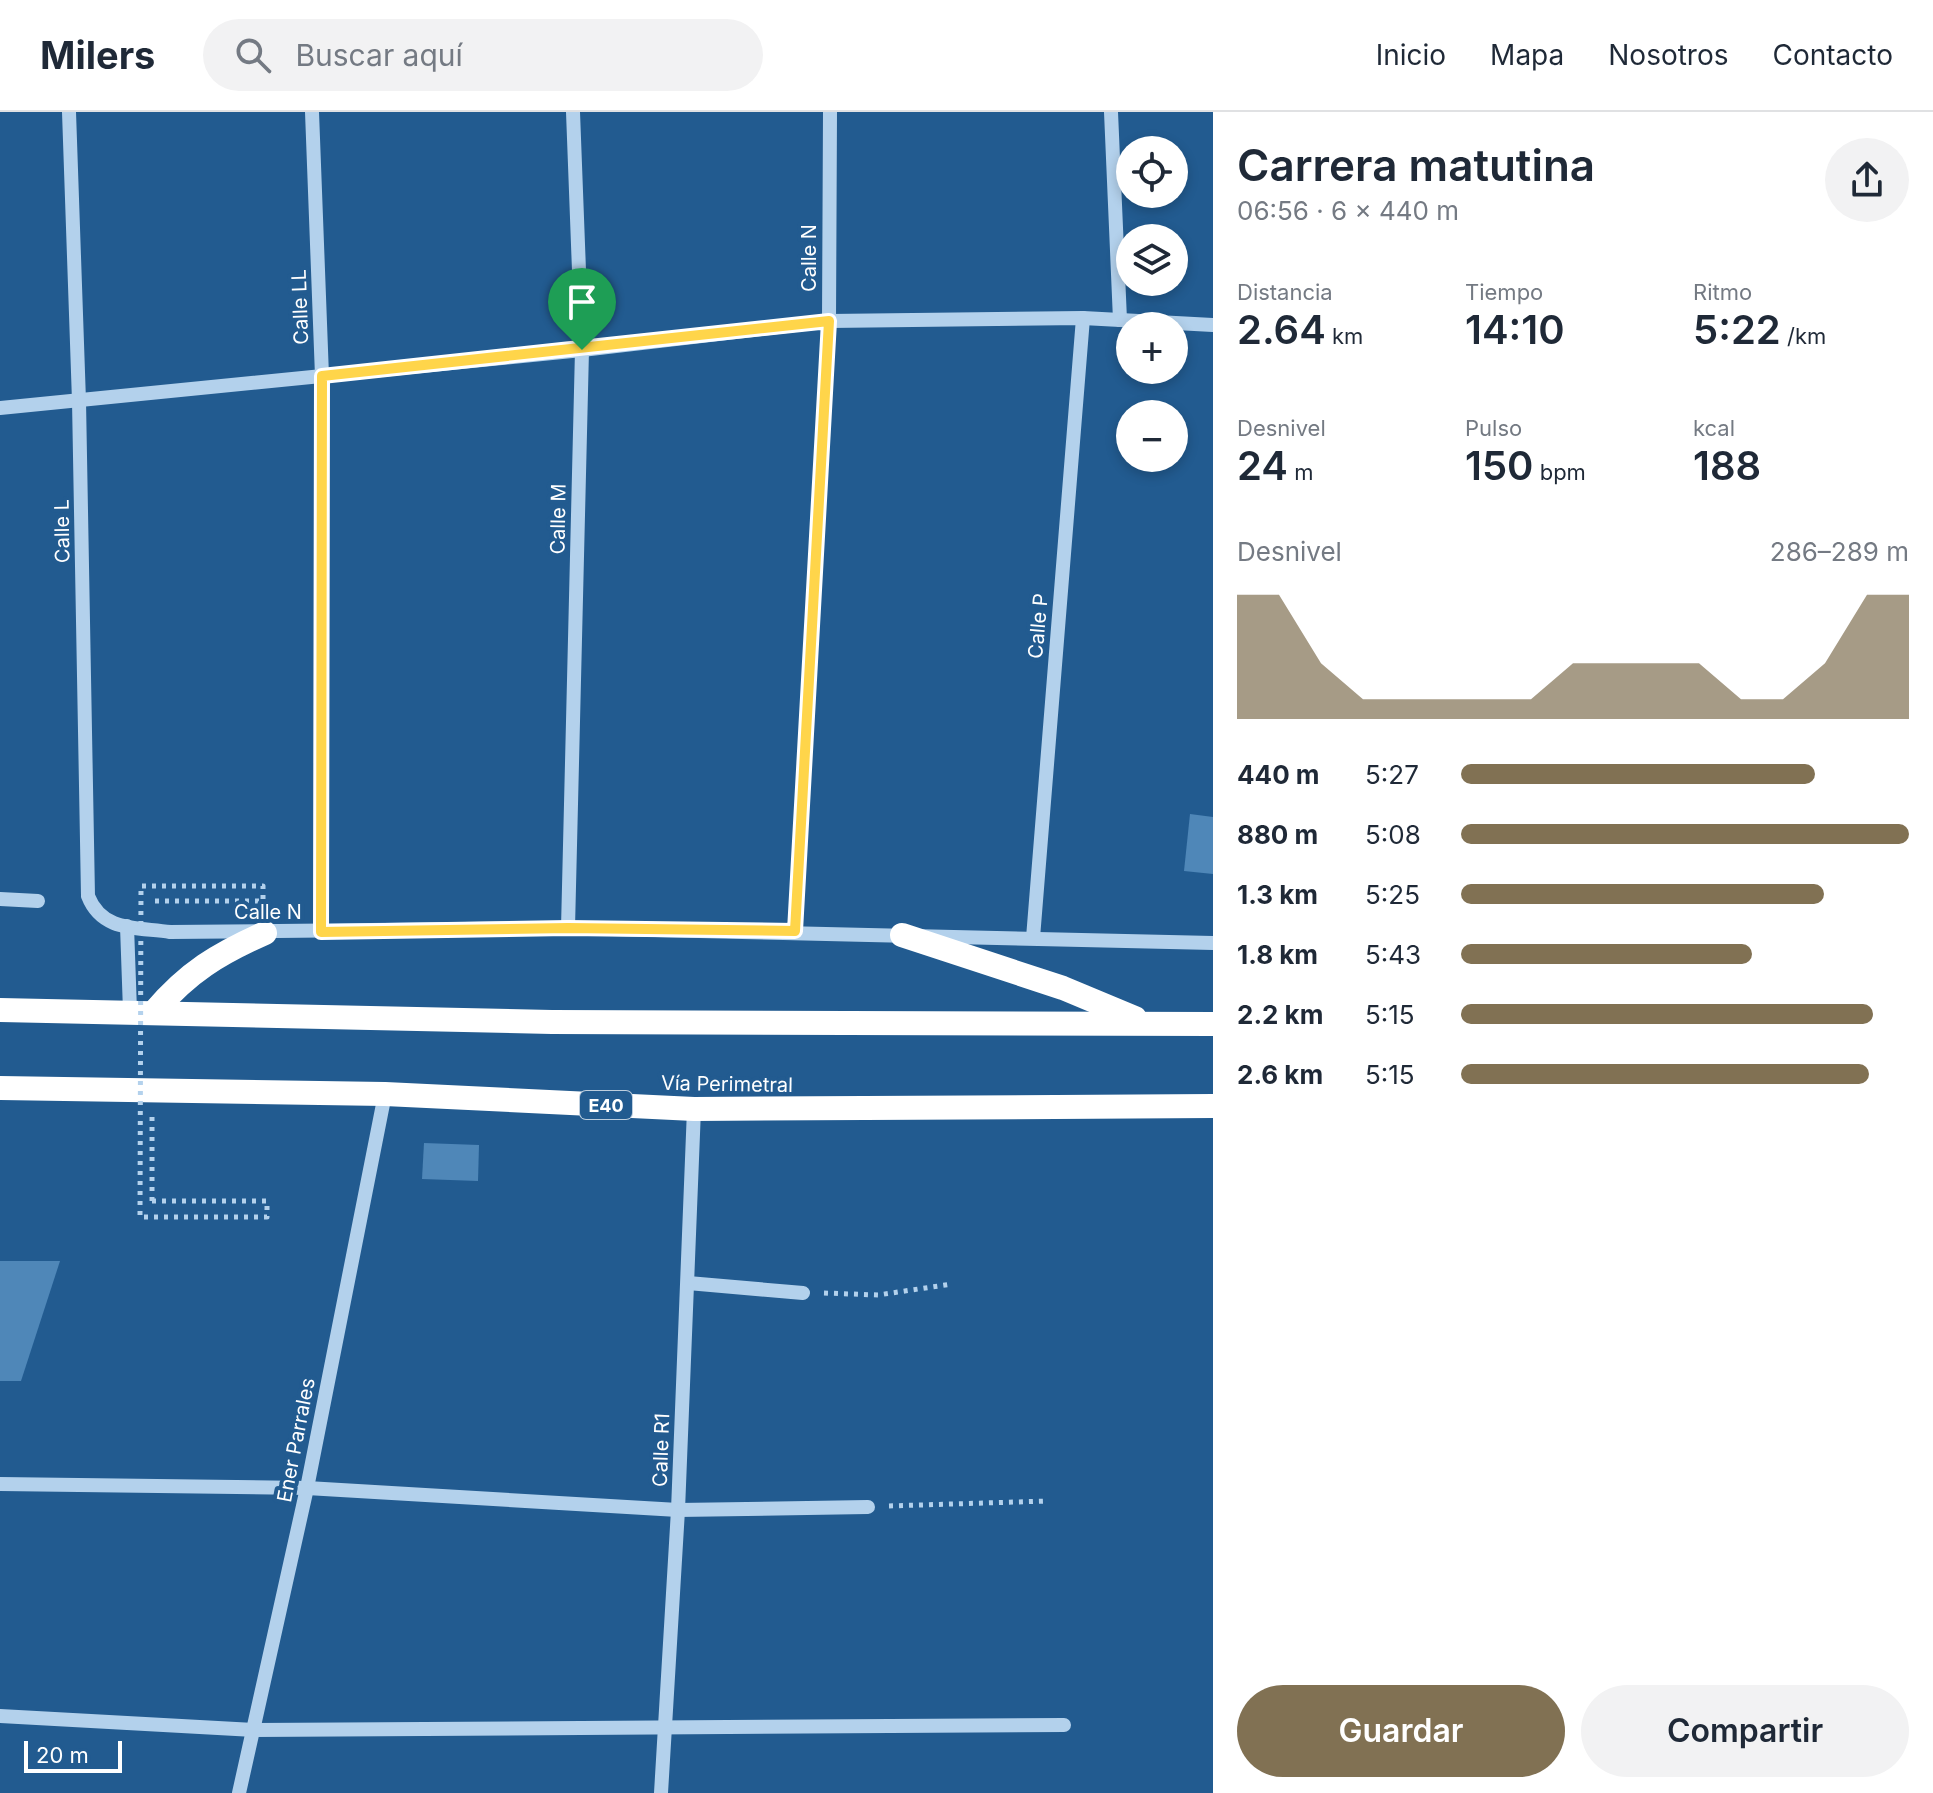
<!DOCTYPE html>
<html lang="es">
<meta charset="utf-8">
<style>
body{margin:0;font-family:Inter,sans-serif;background:#f2f2f3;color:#1f2937;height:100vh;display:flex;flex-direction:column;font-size:30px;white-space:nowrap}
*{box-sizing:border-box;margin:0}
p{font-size:26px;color:#747a83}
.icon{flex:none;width:44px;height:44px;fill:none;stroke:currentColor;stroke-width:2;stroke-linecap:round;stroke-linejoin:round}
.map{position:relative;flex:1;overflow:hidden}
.details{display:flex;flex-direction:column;background:#fff;width:720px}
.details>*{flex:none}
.fabs{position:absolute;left:1116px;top:24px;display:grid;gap:16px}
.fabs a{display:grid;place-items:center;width:72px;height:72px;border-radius:50%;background:#fff;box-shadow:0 4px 12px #0003;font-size:40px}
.scale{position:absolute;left:24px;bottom:20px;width:98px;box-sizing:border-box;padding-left:8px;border:4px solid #fff;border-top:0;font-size:22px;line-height:28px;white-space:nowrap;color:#fff;-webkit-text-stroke:6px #225b90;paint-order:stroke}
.pin{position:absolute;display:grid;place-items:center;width:68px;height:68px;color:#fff;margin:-82px -34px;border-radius:50% 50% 50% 0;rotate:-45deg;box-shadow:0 0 8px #0007}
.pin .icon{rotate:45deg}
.round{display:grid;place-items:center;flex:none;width:84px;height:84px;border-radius:42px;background:#f2f2f3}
.overview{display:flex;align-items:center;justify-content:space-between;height:136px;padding:0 24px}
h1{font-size:44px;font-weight:600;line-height:60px}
.metrics{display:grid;grid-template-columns:repeat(3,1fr);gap:12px;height:136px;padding:8px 24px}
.metrics div{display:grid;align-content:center}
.metrics b{font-size:40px;font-weight:600}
.metrics small{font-size:22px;font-weight:400}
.metrics p{font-size:22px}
.chart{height:224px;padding:16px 24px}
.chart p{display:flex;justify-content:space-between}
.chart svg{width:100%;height:144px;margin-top:8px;fill:#817153;opacity:.7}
.action{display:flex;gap:16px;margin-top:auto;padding:16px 24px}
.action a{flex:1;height:92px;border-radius:48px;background:#817153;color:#fff;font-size:32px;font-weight:600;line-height:92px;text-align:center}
.action a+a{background:#f2f2f3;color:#1f2937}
ul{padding:0 24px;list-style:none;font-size:26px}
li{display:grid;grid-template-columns:128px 96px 1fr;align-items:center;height:60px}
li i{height:20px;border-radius:10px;background:#817153}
header{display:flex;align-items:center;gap:48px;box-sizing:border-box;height:112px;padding:0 40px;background:#fff;border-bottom:2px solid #e0e1e3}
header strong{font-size:38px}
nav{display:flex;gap:44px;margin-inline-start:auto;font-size:28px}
.search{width:560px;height:72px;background:#f2f2f3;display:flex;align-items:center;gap:20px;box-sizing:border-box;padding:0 28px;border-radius:44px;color:#747a83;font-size:30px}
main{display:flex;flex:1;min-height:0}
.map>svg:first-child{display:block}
</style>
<header>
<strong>Milers</strong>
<div class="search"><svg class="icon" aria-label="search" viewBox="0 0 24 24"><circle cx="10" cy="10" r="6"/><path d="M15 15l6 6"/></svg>Buscar aquí</div>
<nav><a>Inicio</a><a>Mapa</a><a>Nosotros</a><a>Contacto</a></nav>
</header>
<main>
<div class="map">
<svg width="1213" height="1681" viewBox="0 0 1213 1681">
<rect width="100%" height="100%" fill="#225b90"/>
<g fill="#4f87b8">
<polygon points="1190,702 1213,705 1213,762 1184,759"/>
<polygon points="424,1031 479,1033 478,1069 422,1067"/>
<polygon points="0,1149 60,1149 21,1269 0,1269"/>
</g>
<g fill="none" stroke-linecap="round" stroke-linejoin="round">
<g stroke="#b3d1ec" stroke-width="5" stroke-dasharray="4 6" stroke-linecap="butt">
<polyline points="152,1089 152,1004"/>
<polyline points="824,1181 878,1183 952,1172"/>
<polyline points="889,1394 1047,1389"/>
</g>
<g stroke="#b3d1ec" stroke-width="14">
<path d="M69,0l10,289 9,495c14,36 49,31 82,36l398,-4 645,15"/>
<polyline points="312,0 322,264 321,820"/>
<polyline points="1111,0 1120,208"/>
<polyline points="0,296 582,238 829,209 1083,206 1213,213"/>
<polyline points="0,787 38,789"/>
<polyline points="127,814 130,899"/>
<polyline points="568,816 582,238 573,0"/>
<polyline points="795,819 829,209 830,0"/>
<polyline points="1033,826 1083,206"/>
<polyline points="688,1171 803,1181"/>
<polyline points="0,1372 307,1376 678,1398 868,1395"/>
<polyline points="0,1604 254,1618 1064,1613"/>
<polyline points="239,1681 307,1376 385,982"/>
<polyline points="661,1681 678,1398 694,997"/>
</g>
<g stroke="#fff" stroke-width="24">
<polyline points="902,823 1063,876 1135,906"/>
<polyline points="0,898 552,910 1213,912"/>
<path d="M154,900c34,-40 64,-58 111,-79"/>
<polyline points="0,976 385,982 694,997 1213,994"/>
</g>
<polyline stroke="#b3d1ec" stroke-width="5" stroke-dasharray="4 6" stroke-linecap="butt" points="152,1089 267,1089 267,1105 140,1105 141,774 263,774 263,789 154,789"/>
</g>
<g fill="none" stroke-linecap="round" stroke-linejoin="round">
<defs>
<polygon id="route" points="829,209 795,819 568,816 321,820 322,264"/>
</defs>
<use href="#route" stroke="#fff" stroke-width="16"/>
<use href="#route" stroke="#ffd54a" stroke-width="10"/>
</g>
<g text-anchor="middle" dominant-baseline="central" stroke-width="8" stroke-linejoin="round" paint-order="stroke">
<rect fill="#225b90" stroke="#bdcede" stroke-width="2" x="580" y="979" width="52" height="28" rx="6"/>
<g font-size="18" font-weight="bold" fill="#fff">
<text x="606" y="993">E40</text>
</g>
<g font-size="20" fill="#fff" stroke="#225b90">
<text transform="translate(809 146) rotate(-90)">Calle N</text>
<text transform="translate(300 195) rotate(-92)">Calle LL</text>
<text transform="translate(558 407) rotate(-89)">Calle M</text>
<text transform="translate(62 419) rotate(-91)">Calle L</text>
<text transform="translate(1038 514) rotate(-85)">Calle P</text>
<text x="268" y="800">Calle N</text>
<text transform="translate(727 972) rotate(1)">Vía Perimetral</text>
<text transform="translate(296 1328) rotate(-79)">Ener Parrales</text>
<text transform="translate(661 1338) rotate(-88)">Calle R1</text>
</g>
</g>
</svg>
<div class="fabs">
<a><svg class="icon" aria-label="locate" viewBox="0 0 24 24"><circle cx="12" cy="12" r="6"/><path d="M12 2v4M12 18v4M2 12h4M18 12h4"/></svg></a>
<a><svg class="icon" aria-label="layers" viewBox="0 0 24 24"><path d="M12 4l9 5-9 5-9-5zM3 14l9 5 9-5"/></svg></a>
<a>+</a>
<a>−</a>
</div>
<div class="scale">20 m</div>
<div class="pin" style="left:582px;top:238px;background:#1e9e55"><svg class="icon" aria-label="arrive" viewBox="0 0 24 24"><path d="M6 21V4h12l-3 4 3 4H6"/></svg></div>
</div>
<section class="details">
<div class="overview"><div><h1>Carrera matutina</h1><p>06:56 · 6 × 440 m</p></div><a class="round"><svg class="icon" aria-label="share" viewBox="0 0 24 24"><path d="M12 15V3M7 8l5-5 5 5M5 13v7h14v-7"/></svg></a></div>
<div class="metrics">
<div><p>Distancia</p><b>2.64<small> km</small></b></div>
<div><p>Tiempo</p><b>14:10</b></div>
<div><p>Ritmo</p><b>5:22<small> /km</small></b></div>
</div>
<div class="metrics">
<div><p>Desnivel</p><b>24<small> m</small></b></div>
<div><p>Pulso</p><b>150<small> bpm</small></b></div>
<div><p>kcal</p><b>188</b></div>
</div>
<div class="chart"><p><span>Desnivel</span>286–289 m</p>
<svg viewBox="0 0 160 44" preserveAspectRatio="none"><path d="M0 44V6L10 6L20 27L30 38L40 38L50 38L60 38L70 38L80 27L90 27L100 27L110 27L120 38L130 38L140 27L150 6L160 6V44z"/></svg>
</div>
<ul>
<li><b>440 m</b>5:27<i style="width:79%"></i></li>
<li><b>880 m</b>5:08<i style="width:100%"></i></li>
<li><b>1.3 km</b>5:25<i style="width:81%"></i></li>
<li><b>1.8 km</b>5:43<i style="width:65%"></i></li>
<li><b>2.2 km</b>5:15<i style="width:92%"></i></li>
<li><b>2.6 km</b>5:15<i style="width:91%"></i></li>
</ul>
<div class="action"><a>Guardar</a><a>Compartir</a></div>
</section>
</main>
